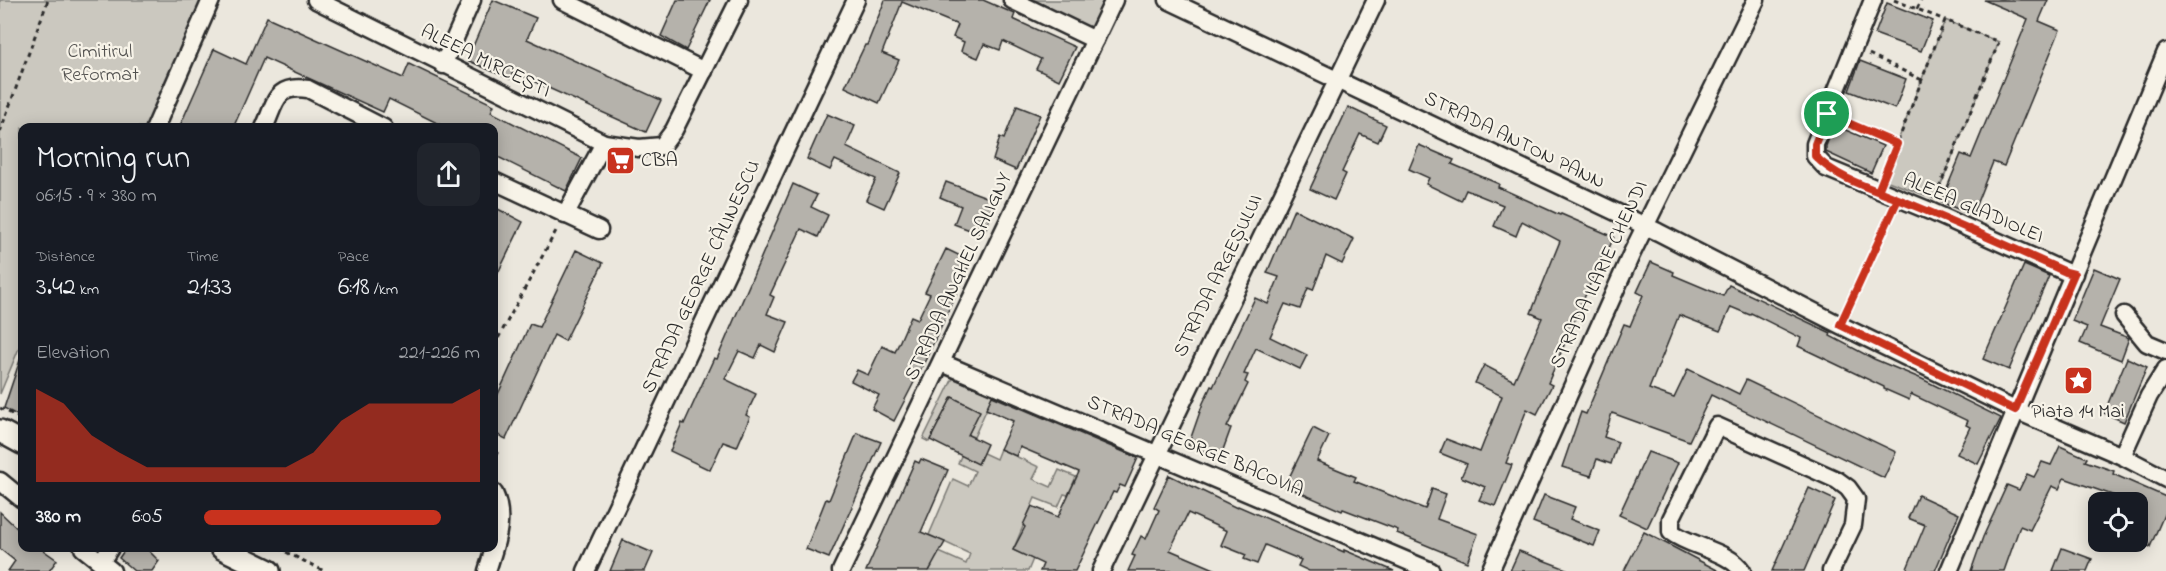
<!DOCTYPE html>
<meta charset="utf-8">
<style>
body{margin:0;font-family:"Indie Flower",sans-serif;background:#20242c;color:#f1f3f6;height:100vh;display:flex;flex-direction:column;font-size:22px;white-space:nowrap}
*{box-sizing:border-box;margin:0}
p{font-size:20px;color:#9ea1a6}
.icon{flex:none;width:33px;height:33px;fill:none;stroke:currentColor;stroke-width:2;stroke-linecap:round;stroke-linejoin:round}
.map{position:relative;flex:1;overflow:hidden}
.details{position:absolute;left:18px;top:123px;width:480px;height:429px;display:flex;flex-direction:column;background:#171b24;border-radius:12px;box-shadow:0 3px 15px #0003}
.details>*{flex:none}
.tools{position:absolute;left:2088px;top:492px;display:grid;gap:12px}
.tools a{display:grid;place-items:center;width:60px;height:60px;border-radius:12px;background:#171b24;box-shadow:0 3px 15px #0003;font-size:30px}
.pin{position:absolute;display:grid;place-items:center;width:51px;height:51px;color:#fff;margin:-26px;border:3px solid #fff;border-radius:50%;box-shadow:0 2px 6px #0007}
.round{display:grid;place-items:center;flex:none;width:63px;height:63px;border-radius:12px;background:#20242c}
.head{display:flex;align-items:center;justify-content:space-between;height:102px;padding:0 18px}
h1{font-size:33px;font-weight:600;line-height:45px}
.stats{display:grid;grid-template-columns:repeat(3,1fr);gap:9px;height:102px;padding:6px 18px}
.stats div{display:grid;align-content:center}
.stats b{font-size:26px;font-weight:600}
.stats small{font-size:16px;font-weight:400}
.stats p{font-size:16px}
.chart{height:168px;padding:12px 18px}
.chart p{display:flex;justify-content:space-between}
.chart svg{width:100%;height:108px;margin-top:6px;fill:#c8321e;opacity:.7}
ul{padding:0 18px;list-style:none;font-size:20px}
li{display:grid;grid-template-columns:96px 72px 1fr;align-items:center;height:45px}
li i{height:15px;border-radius:8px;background:#c8321e}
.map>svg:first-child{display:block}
</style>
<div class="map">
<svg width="2166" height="571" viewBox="0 0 2166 571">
<rect width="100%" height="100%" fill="#ebe7dd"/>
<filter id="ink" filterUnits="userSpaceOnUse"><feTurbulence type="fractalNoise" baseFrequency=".0167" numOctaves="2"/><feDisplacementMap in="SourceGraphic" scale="12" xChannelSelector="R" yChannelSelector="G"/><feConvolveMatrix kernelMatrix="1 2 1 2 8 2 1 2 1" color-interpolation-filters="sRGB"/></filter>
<g filter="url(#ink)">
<g fill="#cbc8bf" stroke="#7b7a75" stroke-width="1.5">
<polygon points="0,0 202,0 146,127 22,128 22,341 0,394"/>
<polygon points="1020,0 1105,0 1089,33"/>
<polygon points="1945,20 1999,42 1935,199 1883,179"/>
<polygon points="953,378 993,395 974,437 968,435 979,411 952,397 929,442 923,439"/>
<polygon points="966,445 996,459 1000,449 1039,467 1033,479 1051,487 1059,470 1076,477 1068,495 1064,494 1058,507 1035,498 1013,550 1033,559 1028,571 929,571 932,566 923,562 930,548 966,564 970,554 929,535 953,479 968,486 975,471 958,463"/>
</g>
<g fill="#b5b2ab" stroke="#2b2b2b" stroke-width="1.5">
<polygon points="493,0 536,18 527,39 661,100 646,132 513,72 510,79 467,60"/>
<polygon points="677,0 710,0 686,50 661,36"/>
<polygon points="885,0 983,0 1015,14 1013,19 1075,47 1059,80 1036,69 1041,59 1003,41 1000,50 984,44 978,58 961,51 964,42 953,37 958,25 902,2 882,53 899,60 879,103 845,87 865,45 867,45"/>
<polygon points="1984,0 2048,0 2039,21 2060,30 2004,166 1993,162 1972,215 1941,202 1961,154 1971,158 2028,19"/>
<polygon points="1887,3 1933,21 1921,51 1875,34"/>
<polygon points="267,17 403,78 409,64 494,105 491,112 582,158 566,191 494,155 494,128 447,128 389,99 383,112 264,58 233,128 179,128 214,49 246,64"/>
<polygon points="1860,61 1906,79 1895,109 1849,91"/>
<polygon points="1017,106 1040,115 1016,170 993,160 1000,137 1004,139"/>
<polygon points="1348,107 1386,125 1378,142 1360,134 1342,172 1346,174 1334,200 1310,189"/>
<polygon points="827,114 855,126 846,147 900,173 884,208 866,200 876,179 835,160 830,170 807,159"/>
<polygon points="1834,125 1883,146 1871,173 1826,152 1826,146"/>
<polygon points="1419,145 1454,160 1452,164 1499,184 1498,187 1560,215 1561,214 1614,237 1605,257 1602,256 1548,383 1552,385 1537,414 1527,409 1506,463 1512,465 1495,506 1479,500 1485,487 1461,477 1467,464 1440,453 1446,439 1480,452 1502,396 1475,383 1484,365 1514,381 1542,318 1531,313 1560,241 1522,221 1516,236 1494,226 1503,205 1466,190 1461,201 1426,184 1429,178 1409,169"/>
<polygon points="946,182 997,201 983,235 954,224 961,206 940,197"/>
<polygon points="793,184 817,195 811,207 828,215 818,237 801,229 770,295 774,297 767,314 788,322 775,352 761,345 755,358 739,351 725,379 756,394 746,415 750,417 737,447 723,442 710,470 670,451 682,423 684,424 714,358 717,359"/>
<polygon points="494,207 523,222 494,281"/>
<polygon points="1294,209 1354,239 1342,264 1326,256 1313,290 1308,288 1300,309 1285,304 1270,337 1307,355 1300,369 1256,348 1244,374 1248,375 1245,382 1248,384 1227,427 1231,428 1220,458 1188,446 1203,403 1211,386 1213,387 1255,298 1268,304 1279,277 1267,273"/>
<polygon points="946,249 971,261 927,357 894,421 872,409 879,395 851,381 857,370 868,375 882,346 895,352 911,316 918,319 930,294 925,292"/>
<polygon points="576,250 603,263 565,341 554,335 506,439 494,433 494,403 530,324 539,327"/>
<polygon points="1651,262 1674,272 1673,275 1723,296 1729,285 1831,333 1830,336 1874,359 1922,379 2001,418 1978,464 1957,454 1970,427 1966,425 1968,421 1911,394 1909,400 1884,389 1884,387 1798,346 1801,338 1751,313 1750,315 1731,307 1720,331 1679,315 1649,389 1674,398 1688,369 1739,394 1746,380 1896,452 1884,478 1711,395 1689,441 1612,413 1604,437 1618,442 1611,464 1597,459 1591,476 1562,467 1581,412 1586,414 1624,324 1630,326 1643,295 1637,292"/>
<polygon points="2024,265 2049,276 2009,370 1983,359"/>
<polygon points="2094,268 2120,279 2100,327 2129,338 2121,360 2080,343 2087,327 2072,321"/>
<polygon points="2127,358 2147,367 2124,422 2104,413"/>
<polygon points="20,360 22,361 22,418 4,408"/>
<polygon points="992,396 1138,458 1125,487 1120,485 1116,493 1113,492 1075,571 1040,571 1043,564 1013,550 1025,527 1023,525 1032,506 1058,517 1079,472 1020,447 1016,456 1000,449 1013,421 986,409"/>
<polygon points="952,397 980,411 968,435 987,444 978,464 930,440"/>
<polygon points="1313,428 1329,436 1317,461 1356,477 1354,481 1425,509 1432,489 1446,494 1437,519 1478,534 1467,562 1397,533 1398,530 1343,509 1342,511 1285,486"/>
<polygon points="857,433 881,442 829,558 806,549 826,499 829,500"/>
<polygon points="2060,446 2087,458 2085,461 2114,471 2113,474 2166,497 2166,510 2150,547 2138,541 2138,502 2132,502 2064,478 2059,489 2052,486 2030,530 2020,526 2004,571 1971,571 1983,537 2007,485 2019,490 2027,474 2034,477 2042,462 2051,465"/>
<polygon points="1648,452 1678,463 1647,528 1619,515"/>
<polygon points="921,459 948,470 921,532 945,542 929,571 866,571 915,461 919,463"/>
<polygon points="1169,475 1237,508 1238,506 1344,552 1344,550 1394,571 1309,571 1298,566 1301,560 1265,545 1257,564 1244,559 1246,555 1221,545 1227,531 1188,513 1170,550 1219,571 1128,571 1135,556 1132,555 1141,536 1146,539 1159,510 1154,507"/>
<polygon points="1809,488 1835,500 1804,571 1772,571"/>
<polygon points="1544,495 1575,507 1570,519 1600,531 1594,546 1533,522"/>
<polygon points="1918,495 1959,514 1935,571 1906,571 1925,525 1908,518"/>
<polygon points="0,512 22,533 22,548 40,548 57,560 49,571 8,571 15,561 0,549"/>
<polygon points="1644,532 1719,571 1624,571"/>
<polygon points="623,540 653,553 645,571 610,571"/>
<polygon points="126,548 146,548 159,561 152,571 134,571 119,558"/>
<polygon points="2062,548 2092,559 2087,571 2053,571"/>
<polygon points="1519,551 1569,570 1569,571 1510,571"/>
</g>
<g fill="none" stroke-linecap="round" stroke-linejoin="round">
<defs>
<g id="minor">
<polyline points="316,0 604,143 639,148 662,146 674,130 739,0"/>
<polyline points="562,0 704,71"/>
<polyline points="1012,0 1095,40"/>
<polyline points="1168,0 1658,232 1840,325 2015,410 2122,456 2166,479"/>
<polyline points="1873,0 1815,144 1815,156 1826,168 1930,211 2066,272 2074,274"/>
<polyline points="443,65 472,0"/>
<polyline points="155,128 211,0"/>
<path d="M264,128c12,-26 11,-44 44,-39l76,39"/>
<polyline points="494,181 599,230"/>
<polyline points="565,215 604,143"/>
<polyline points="2124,315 2147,343 2166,351"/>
<polyline points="942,363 1431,571"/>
<polyline points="2122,456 2149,396 2166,369"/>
<polyline points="0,481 22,499"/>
<polyline points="83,548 112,571"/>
<polyline points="101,562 110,548"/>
<path d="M487,571c8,-26 19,-52 7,-78"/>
<polyline points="586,571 856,0"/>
<polyline points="841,571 1114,0"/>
<polyline points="1101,571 1376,0"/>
<polyline points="1490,571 1631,255 1756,0"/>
<path d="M1742,571c-13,-20 -51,-24 -71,-39v-13l46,-93 120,54 11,8 8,11 -3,26 -22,46"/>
<polyline points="1949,571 2166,52"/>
</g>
<g id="major">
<polyline points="0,431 22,443"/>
<polyline points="222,548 269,571"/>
</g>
</defs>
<use href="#minor" stroke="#2b2b2b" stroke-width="21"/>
<use href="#major" stroke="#2b2b2b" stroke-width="26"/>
<g stroke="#2b2b2b" stroke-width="3" stroke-dasharray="4.5 4.5" stroke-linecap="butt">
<polyline points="1894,0 1945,20"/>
<polyline points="1917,9 1921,0"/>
<polyline points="1869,54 1922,80"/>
<polyline points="1840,120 1897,144"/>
<polyline points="0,132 48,0"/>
<polyline points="1885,175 1945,20 1999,42 1935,198"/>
<polyline points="1846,312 1892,212"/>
<polyline points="494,346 557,229"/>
<polyline points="0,408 22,419"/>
<polyline points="494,452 501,455"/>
<polyline points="278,548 324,571"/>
</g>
<use href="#minor" stroke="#f7f3e8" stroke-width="16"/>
<use href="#major" stroke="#f7f3e8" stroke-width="21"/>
</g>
</g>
<g fill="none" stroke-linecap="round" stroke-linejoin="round" filter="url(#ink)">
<defs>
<path id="route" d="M1827,114l-12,30v12c21,22 55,32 83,43l-58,126 175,85 59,-136 -8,-2c-62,-28 -124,-56 -188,-81l19,-47 -70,-30"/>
</defs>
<use href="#route" stroke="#fff" stroke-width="12"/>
<use href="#route" stroke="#c8321e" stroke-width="8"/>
</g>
<defs>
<symbol id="supermarket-square" viewBox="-11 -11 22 22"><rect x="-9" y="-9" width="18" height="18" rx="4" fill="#c8321e" stroke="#f7f3e8"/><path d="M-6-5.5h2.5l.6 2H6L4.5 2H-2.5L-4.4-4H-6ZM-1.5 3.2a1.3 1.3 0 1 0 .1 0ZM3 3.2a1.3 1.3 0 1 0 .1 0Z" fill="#fff"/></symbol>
<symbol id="sight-square" viewBox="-11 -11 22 22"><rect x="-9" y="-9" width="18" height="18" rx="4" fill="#c8321e" stroke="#f7f3e8"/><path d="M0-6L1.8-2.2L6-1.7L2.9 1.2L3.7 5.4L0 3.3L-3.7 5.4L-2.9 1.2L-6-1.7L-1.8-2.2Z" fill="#fff"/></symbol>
</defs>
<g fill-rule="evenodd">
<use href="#supermarket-square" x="604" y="144" width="33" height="33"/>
<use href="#sight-square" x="2062" y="364" width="33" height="33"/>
</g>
<g text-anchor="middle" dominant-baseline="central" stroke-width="4.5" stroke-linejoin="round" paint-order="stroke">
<g font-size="20" fill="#535250" stroke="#f7f3e8">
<text x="100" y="52">Cimitirul<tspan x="100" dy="23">Reformat</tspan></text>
</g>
<g font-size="20" fill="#2b2b2b" stroke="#f7f3e8">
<text transform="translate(485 62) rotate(26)">ALEEA MIRCEȘTI</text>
<text transform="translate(1514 141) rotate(26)">STRADA ANTON PANN</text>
<text transform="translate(1973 209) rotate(23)">ALEEA GLADIOLEI</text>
<text transform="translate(1600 275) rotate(-65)">STRADA ILARIE CHENDI</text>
<text transform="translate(1219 276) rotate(-64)">STRADA ARGEȘULUI</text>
<text transform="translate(702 277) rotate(-65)">STRADA GEORGE CĂLINESCU</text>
<text transform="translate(959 277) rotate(-65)">STRADA ANGHEL SALIGNY</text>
<text transform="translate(1195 447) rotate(23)">STRADA GEORGE BACOVIA</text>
</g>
<g font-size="20" fill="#2b2b2b" stroke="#f7f3e8" text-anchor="start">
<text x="641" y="161">CBA</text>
<text x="2078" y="412" text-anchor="middle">Piata 14 Mai</text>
</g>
</g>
</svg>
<div class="tools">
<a><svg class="icon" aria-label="locate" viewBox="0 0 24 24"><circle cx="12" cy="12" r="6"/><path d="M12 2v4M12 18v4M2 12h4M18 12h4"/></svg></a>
</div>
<div class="pin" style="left:1827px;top:114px;background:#1e9e55"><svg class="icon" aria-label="arrive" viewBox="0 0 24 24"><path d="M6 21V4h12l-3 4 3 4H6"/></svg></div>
<section class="details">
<div class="head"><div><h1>Morning run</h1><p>06:15 · 9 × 380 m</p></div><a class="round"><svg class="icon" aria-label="share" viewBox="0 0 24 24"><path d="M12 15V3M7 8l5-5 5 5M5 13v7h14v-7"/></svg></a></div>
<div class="stats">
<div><p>Distance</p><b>3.42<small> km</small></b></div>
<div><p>Time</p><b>21:33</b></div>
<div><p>Pace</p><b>6:18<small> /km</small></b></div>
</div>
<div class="chart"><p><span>Elevation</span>221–226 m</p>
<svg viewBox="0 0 160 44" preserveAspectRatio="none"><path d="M0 44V6L10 12L20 25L30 32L40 38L50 38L60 38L70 38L80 38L90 38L100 32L110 19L120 12L130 12L140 12L150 12L160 6V44z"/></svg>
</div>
<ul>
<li><b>380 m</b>6:05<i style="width:86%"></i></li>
</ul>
</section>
</div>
